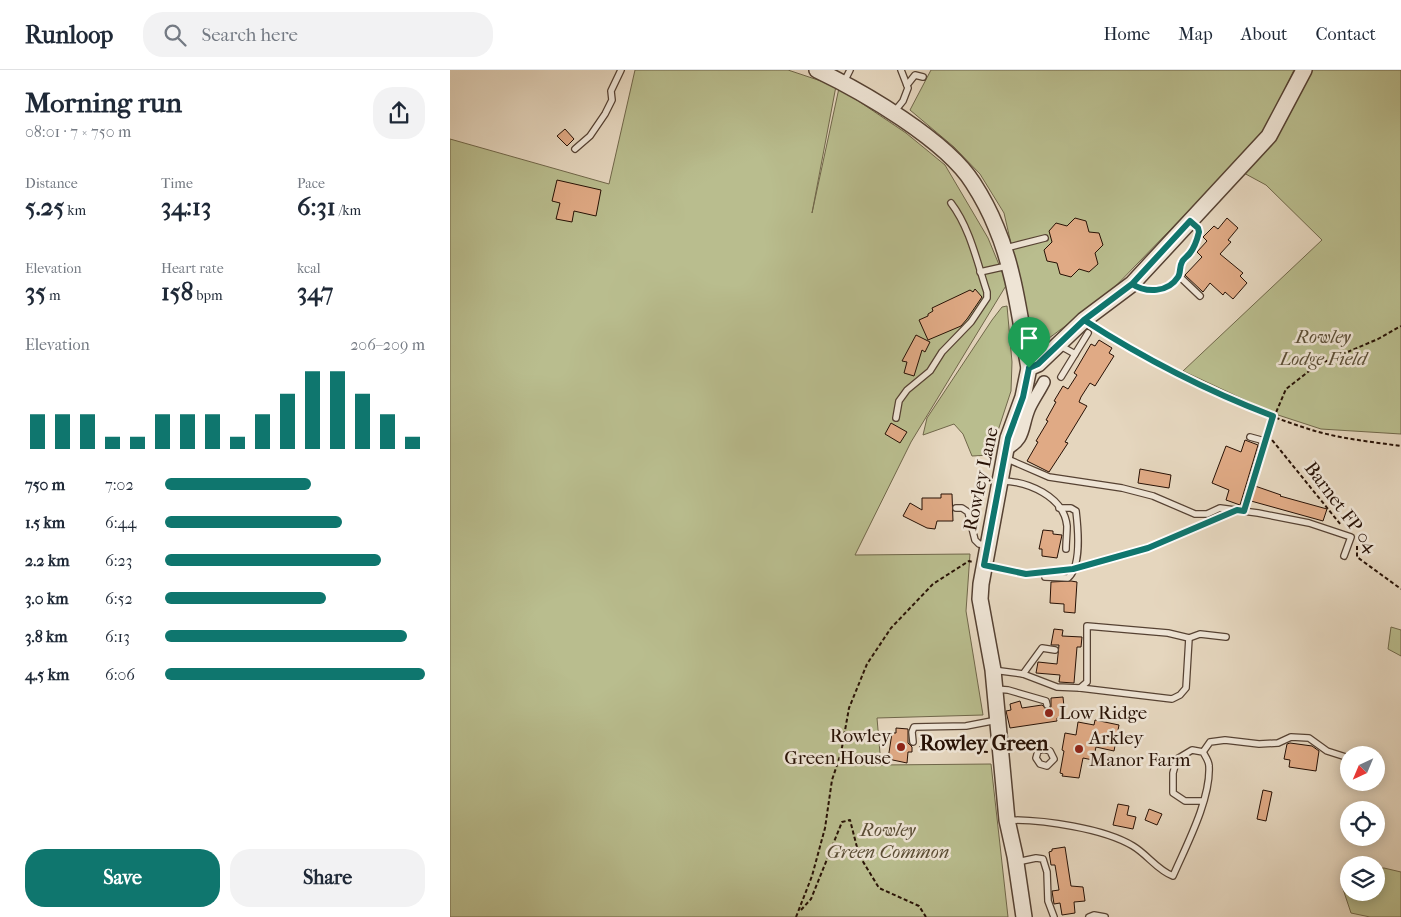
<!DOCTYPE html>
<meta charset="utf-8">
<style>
body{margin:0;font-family:"IM FELL French Canon",serif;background:#f2f2f3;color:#1f2937;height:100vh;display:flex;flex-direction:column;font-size:19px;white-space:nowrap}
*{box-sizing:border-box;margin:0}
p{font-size:16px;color:#747a83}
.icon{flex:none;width:28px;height:28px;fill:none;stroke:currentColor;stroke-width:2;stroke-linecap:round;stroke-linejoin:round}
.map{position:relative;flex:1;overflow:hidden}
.details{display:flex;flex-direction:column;background:#fff;width:450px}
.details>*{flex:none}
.needle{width:32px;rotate:224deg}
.controls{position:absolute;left:890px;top:676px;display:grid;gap:10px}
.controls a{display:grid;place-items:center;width:45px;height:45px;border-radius:50%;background:#fff;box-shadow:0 2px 12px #0003;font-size:25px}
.pin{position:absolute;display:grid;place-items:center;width:42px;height:42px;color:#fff;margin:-51px -21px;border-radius:50% 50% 50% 0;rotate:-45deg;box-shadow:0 0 5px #0007}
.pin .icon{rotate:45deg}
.round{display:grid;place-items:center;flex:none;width:52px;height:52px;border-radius:20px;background:#f2f2f3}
.summary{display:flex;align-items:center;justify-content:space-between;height:85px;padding:0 25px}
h1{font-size:28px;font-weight:700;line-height:38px}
.metrics{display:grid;grid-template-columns:repeat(3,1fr);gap:8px;height:85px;padding:5px 25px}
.metrics div{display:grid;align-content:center}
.metrics b{font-size:25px;font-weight:700}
.metrics small{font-size:14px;font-weight:400}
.metrics p{font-size:14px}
.chart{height:140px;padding:10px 25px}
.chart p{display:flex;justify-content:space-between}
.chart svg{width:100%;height:90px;margin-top:5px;stroke:#0f766e;stroke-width:6}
.primary-button{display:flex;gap:10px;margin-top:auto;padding:10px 25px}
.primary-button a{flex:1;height:58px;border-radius:20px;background:#0f766e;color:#fff;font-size:20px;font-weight:700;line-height:58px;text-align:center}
.primary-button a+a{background:#f2f2f3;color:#1f2937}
ul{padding:0 25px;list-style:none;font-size:16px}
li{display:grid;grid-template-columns:80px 60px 1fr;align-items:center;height:38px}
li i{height:12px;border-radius:6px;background:#0f766e}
header{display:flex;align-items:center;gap:30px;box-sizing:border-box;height:70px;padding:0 25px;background:#fff;border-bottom:1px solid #e0e1e3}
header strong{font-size:24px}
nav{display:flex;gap:28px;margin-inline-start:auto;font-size:18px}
.search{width:350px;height:45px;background:#f2f2f3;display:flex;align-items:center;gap:12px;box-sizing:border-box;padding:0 18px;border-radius:20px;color:#747a83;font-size:19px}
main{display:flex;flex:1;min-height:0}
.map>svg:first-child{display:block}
</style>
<header>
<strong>Runloop</strong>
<div class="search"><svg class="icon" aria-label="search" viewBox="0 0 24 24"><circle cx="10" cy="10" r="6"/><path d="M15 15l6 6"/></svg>Search here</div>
<nav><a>Home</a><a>Map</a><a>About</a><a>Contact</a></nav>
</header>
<main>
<section class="details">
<div class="summary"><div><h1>Morning run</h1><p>08:01 · 7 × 750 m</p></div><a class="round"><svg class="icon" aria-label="share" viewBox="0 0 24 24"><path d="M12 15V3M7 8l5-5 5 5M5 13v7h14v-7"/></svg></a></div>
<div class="metrics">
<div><p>Distance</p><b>5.25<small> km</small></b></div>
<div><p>Time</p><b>34:13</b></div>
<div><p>Pace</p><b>6:31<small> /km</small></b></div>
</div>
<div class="metrics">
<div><p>Elevation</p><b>35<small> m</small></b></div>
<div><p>Heart rate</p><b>158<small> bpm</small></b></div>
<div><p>kcal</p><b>347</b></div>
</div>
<div class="chart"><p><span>Elevation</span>206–209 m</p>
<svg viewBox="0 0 160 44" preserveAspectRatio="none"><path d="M5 44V27M15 44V27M25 44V27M35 44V38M45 44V38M55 44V27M65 44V27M75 44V27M85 44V38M95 44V27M105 44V17M115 44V6M125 44V6M135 44V17M145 44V27M155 44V38"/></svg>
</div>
<ul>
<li><b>750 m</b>7:02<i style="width:56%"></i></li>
<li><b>1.5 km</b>6:44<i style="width:68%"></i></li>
<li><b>2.2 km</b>6:23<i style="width:83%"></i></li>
<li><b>3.0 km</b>6:52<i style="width:62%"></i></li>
<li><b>3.8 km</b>6:13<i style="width:93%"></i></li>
<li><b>4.5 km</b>6:06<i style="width:100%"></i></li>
</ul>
<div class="primary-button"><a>Save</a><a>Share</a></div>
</section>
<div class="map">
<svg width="951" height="847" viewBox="0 0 951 847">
<rect width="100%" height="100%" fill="#e5d6be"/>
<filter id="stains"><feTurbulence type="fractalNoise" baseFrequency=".004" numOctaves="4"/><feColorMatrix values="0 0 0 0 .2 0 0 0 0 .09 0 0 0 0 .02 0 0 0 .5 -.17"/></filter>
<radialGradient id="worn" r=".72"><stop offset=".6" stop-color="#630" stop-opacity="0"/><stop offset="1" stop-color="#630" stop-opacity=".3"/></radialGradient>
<g fill="#b9bd8e" stroke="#70674a">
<polygon points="185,0 338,0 386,16 362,143 389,18 456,63 495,95 538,168 557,214 461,372 405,485 520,484 516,541 533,645 427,648 431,695 541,694 558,847 0,847 0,69 159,114"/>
<polygon points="481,0 844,0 815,59 782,96 657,225 583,280 570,213 554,143 530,104 504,77 460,40"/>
<polygon points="860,0 951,0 951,364 871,359 825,344 733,301 872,170 816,115 792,102"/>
<polygon points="557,236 562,292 561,321 540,385 522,386 513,364 504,354 473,365 477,348 542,250 552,237"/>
<polygon points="941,557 951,560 951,586 938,579"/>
<polygon points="934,798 951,802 951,847 920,847 901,843 892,816 899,811 899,822 926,822 926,799"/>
</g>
<g fill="#e0aa85" stroke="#271105">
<polygon points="115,59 124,69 117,76 107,66"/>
<polygon points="107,110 151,120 146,146 124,141 122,152 106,149 110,133 102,131"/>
<polygon points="625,148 636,151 639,162 649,163 653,175 645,183 648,194 639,202 629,199 621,207 610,204 607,193 597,191 594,180 602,172 599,161 606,153 617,156"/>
<polygon points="777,148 788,158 778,170 781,172 770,184 793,203 790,206 797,213 783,229 775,222 773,225 760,213 753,222 735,205 752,187 747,182 757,171 753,167 764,156 768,159"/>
<polygon points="525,219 532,227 517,249 511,256 478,270 469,250 478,246 478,244 483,241 482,238 520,220 523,222"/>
<polygon points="466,265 480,272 475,282 472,280 464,306 454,303 457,292 452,291"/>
<polygon points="649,270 662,278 659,283 664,286 645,316 640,313 631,327 629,332 637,336 615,372 618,373 599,402 577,391 588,372 586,371 598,351 596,350 606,332 604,331 613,316 618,319 627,305 624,303 641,274 645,276"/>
<polygon points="441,353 457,362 450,373 435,364"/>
<polygon points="795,370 808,375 790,435 776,430 779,420 762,413 776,376 791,382"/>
<polygon points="690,399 721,405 719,418 688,413"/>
<polygon points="805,416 831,425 830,426 877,439 873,451 801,431"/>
<polygon points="491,424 502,424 503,451 487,451 485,459 477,458 453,446 460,433 472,440 472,428 491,428"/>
<polygon points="593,460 603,461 603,464 612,465 607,488 592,486 592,479 589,479"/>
<polygon points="621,511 627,512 625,543 614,542 614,534 600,533 601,512"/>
<polygon points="604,559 613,560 612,566 632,567 631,577 627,577 624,613 609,612 610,605 586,603 588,592 607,594 609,575 601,575"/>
<polygon points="613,627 615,647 607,648 607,651 560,658 556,641 561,640 560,634 570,631 572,638 592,635 598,640 601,637 601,628"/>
<polygon points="645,650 669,655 664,681 646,677 643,690 633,688 629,708 612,706 613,704 610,703 614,681 612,680 615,663 626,665 628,652 644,655"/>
<polygon points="446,658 458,659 458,673 462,677 462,682 458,682 457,693 438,689 442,663 446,663"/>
<polygon points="840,673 862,676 869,681 866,701 839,697 840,690 834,689 837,674"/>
<polygon points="813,720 822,722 816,751 807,749"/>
<polygon points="668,734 679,736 677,745 686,747 683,759 663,755"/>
<polygon points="699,739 712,744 707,755 695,750"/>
<polygon points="615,777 621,816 633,817 635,831 624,832 625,843 612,845 610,833 604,834 602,821 609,820 605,795 601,795 599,782 602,781 602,779"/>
</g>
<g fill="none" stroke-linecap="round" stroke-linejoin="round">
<defs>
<g id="service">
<polyline points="394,12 400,0"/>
<polyline points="457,15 465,5 473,7"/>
<polyline points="444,42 453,31 458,18 451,0"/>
<polyline points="125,79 140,66 155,44 162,30 161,21 171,0"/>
<polyline points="556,178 595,168"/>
<polyline points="530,202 557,196"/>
<polyline points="729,206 750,226"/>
<path d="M684,215c13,8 34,7 43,-7 4,-5 2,-10 4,-15 2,-4 6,-6 9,-9 5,-7 7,-14 9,-22l-1,-4 -8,-7"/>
<polyline points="609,275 625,284"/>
<polyline points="611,307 638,263"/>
<path d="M446,348l3,-17 8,-11 23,-19 12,-19 29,-30 16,-24v-6c-10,-30 -17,-64 -36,-89"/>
<polyline points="555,388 599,407 672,418 703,426 745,444 757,444 770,438 808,443 859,453 901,467 894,486"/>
<path d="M551,411c26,0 63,15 66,45 0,7 -1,16 -1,23"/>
<polyline points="506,438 512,438 518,442 525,470 529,474 536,475"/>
<polyline points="793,441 813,375 811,370 800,367"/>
<path d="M595,507l23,1c14,-12 10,-50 8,-67l-5,-3h-12"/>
<polyline points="543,600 573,604 592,578 605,580"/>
<polyline points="573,604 607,617 630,618 637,612 637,556 718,563 739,568 750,564 776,567"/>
<polyline points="630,618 722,629 730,625 736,618 739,568"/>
<polyline points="545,619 558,620 596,631 597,635"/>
<polyline points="463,672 462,662 464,657 516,656 547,650"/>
<polyline points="551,675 583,675 588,681 586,688 590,694 597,696 604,689 600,681 593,679 588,681"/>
<polyline points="753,682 760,672 775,670 809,674 828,673 841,667 859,668 877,681 899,688"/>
<path d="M559,750c35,0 94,8 124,26 15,9 24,24 40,30 13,-30 38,-77 36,-110 0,-5 -4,-10 -6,-14l-11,-2 -15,9 -4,14v20l12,8h17"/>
<polyline points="567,792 586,788 593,789 597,802 598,831 604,847"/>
<polyline points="639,847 644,845 655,847"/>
</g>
<path id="minor" d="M555,380c22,-11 16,-23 25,-43 4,-8 10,-17 14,-25"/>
<g id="tertiary">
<path d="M367,0c46,22 129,70 156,113 9,14 17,29 23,44 19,44 24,94 33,141"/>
<polyline points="574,847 565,786 557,750 543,600 530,529 531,514 558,368 573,327 579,298 588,294 634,250 682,214 819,66 854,0"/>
</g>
</defs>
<use href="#service" stroke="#564233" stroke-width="8"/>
<use href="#minor" stroke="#564233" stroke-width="14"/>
<use href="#tertiary" stroke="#564233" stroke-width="18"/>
<g stroke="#271105" stroke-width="2" stroke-dasharray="4 2.5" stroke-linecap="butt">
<path d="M646,257c66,42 144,81 219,104 28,8 58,11 86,15"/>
<polyline points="818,365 891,455"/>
<polyline points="816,366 836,319 867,295 928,269 951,256"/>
<polyline points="907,476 907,487 951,519"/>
<polyline points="633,496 698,478 758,452"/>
<polyline points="547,498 576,504 589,503"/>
<polyline points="469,677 539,682"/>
<polyline points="351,840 361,829 392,752 400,750 409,785 429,818 469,836 476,847"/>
<polyline points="346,847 362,806 375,758 382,710 391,683 399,638 417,594 441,558 483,514 519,491 523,492"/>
</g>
<use href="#service" stroke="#eee4d5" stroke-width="5.5"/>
<use href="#minor" stroke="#eee4d5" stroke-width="11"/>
<use href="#tertiary" stroke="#eee4d5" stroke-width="15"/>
</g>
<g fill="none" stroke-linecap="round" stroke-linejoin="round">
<defs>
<path id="route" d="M579,298l-6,29 -15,41 -24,127 42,9 47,-5 75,-21 89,-38 7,1 29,-95c-66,-25 -130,-58 -189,-96l48,-36c14,9 36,9 46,-7 3,-4 1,-10 4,-15 1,-3 6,-6 8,-9 5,-6 7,-13 9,-21l-1,-4 -8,-7 -58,63 -48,36 -46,44 -9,4"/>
</defs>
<use href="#route" stroke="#fff" stroke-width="10"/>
<use href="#route" stroke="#0f766e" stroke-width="6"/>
</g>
<g fill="#8f2418" stroke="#eee4d5" stroke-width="2">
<circle cx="599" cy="643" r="5"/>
<circle cx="451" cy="677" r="5"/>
<circle cx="629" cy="679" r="5"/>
</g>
<g text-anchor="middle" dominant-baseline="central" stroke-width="5" stroke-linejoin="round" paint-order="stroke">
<g font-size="19" font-style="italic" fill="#5a4d35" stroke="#eee4d5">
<text x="873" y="267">Rowley<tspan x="873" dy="22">Lodge Field</tspan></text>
<text x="438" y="760">Rowley<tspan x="438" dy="22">Green Common</tspan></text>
</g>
<g font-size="19" fill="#271105" stroke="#eee4d5">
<text transform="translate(531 409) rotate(-78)">Rowley Lane</text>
<text transform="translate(891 437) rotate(53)">Barnet FP 04</text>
</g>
<g font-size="19" fill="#271105" stroke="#eee4d5" text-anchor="start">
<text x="609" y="643">Low Ridge</text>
<text x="441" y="666" text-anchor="end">Rowley<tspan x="441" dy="22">Green House</tspan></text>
<text x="639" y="668">Arkley<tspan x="639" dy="22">Manor Farm</tspan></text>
</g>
<g font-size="21" font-weight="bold" fill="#271105" stroke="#eee4d5">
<text x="534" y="673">Rowley Green</text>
</g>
</g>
<rect width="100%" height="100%" filter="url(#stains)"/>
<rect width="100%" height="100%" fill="url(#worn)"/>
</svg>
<div class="controls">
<a><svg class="needle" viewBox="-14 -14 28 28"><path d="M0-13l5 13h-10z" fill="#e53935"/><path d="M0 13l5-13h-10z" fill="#747a83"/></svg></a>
<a><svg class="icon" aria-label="locate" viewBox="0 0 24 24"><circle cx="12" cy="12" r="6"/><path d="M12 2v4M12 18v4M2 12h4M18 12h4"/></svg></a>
<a><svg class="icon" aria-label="layers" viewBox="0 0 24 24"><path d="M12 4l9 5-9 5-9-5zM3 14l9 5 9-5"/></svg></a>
</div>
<div class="pin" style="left:579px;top:298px;background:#1e9e55"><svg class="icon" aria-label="arrive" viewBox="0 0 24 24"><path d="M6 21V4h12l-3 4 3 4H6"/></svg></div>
</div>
</main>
